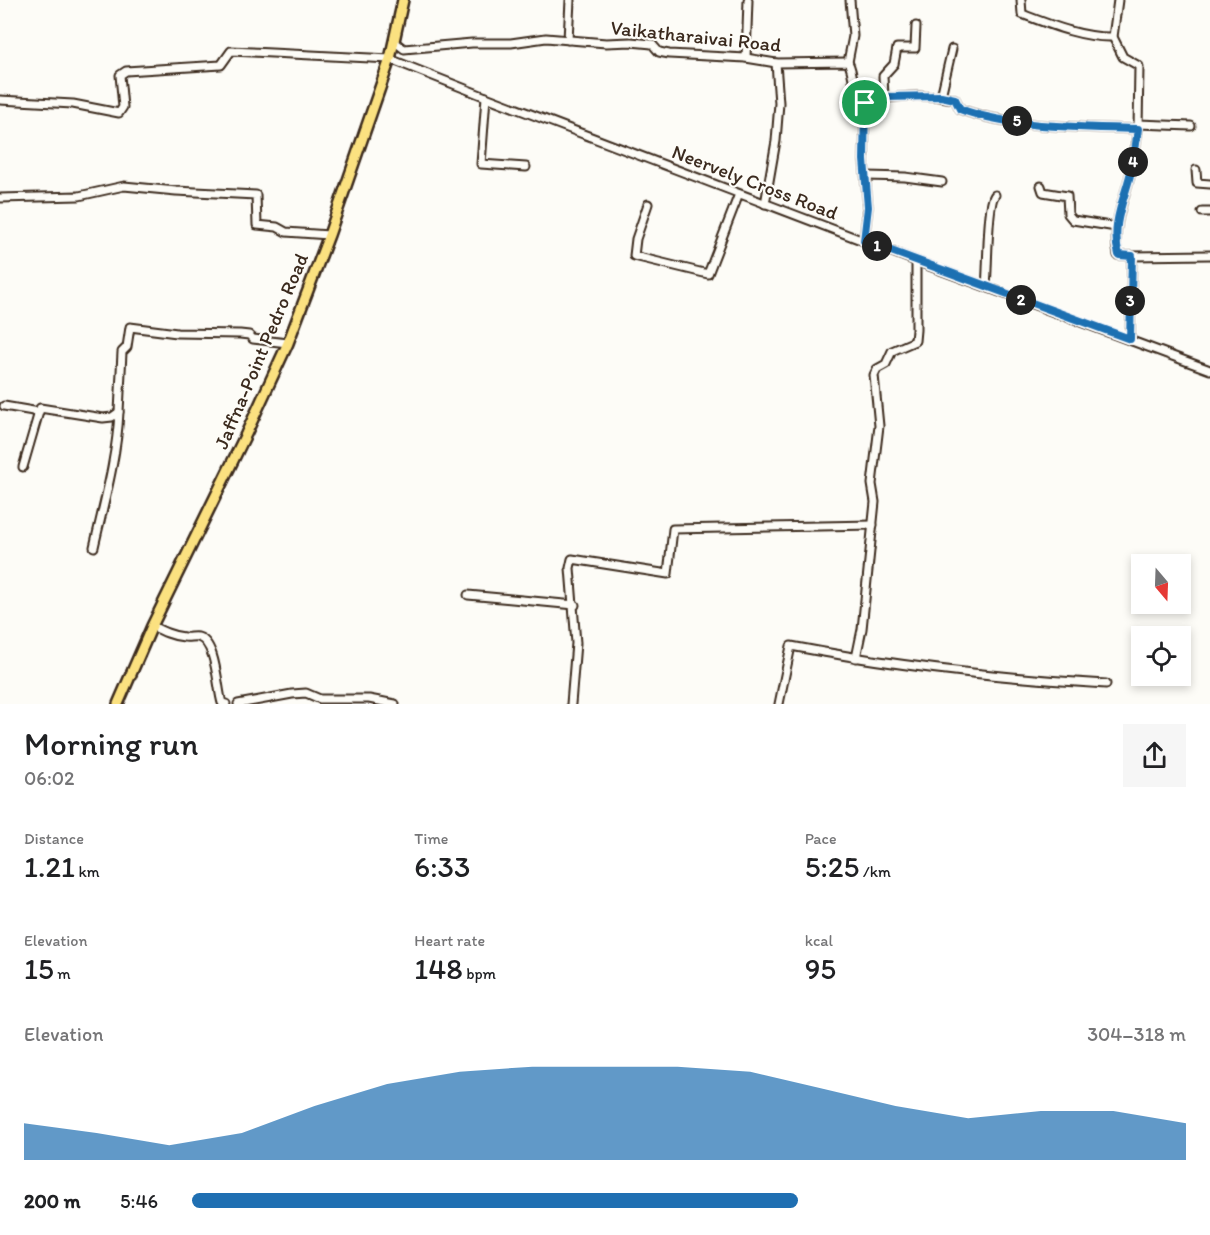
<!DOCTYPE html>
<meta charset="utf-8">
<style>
body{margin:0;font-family:Itim,sans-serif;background:#f6f6f6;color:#202124;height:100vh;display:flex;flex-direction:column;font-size:22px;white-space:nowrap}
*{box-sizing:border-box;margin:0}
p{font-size:20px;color:#757577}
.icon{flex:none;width:33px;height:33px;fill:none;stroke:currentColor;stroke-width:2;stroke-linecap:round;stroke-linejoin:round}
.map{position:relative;height:704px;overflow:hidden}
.side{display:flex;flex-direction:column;background:#fff;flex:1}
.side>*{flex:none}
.needle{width:39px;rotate:161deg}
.buttons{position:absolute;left:1131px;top:554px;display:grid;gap:12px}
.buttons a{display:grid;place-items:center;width:60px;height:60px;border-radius:0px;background:#fff;box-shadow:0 3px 9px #0003;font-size:30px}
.pin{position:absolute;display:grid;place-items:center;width:51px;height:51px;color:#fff;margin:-26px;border:3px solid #fff;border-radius:50%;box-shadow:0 2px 6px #0007}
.km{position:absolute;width:30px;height:30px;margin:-15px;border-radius:50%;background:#222;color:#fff;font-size:16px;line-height:30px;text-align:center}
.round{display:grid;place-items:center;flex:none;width:63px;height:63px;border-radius:0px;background:#f6f6f6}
.summary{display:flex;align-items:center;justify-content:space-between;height:102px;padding:0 24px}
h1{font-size:33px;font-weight:600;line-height:45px}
.figures{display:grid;grid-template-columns:repeat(3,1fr);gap:9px;height:102px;padding:6px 24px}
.figures div{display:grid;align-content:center}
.figures b{font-size:30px;font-weight:600}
.figures small{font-size:16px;font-weight:400}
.figures p{font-size:16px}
.chart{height:168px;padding:12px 24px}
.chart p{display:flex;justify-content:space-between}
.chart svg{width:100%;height:108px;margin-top:6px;fill:#1f6fb2;opacity:.7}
ul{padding:0 24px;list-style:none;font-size:20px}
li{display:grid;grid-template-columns:96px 72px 1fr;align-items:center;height:45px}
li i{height:15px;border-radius:8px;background:#1f6fb2}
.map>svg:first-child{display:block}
</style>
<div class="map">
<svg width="1210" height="704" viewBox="0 0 1210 704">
<rect width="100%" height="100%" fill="#fdfcf7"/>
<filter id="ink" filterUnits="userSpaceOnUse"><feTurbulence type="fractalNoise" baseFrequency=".0167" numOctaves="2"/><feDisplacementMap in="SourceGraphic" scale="12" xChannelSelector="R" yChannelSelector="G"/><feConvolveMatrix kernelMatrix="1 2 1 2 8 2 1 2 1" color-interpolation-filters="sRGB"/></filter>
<g filter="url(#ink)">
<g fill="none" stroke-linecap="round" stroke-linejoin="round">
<defs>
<g id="minor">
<path d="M1021,0l1,14c29,11 61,24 91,23"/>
<polyline points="1118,0 1113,37 1123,57 1139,66 1138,129"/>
<polyline points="568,40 570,0"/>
<path d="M395,42l9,7 68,-6h39l35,-5 60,5 25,-1 21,2 7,8 10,2 77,4 30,5 72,-1c6,11 5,24 8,36l9,5c28,-8 61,-9 90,-4l5,10c49,19 125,18 178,20 -2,13 -3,26 -6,38 -6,30 -21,56 -14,88l14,1 78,-1"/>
<polyline points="746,58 748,0"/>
<polyline points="848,62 853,36 850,0"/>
<polyline points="941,96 952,49"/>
<polyline points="486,97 481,164 526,167"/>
<polyline points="884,97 883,76 894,64 897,48 915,48 916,26"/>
<polyline points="0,100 73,104 119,113 123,107 120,75 126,71 221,65 231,51 390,59 486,97 916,261 1210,370"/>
<polyline points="1138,124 1191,126"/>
<polyline points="1196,170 1197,183 1210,184"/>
<polyline points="867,176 905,177 942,182"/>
<polyline points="1041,186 1043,192 1067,196 1068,214 1073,220 1116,227"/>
<polyline points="0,198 79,196 124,186 176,191 256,195 257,225 277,227 286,232 329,235"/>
<polyline points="648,204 636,239 634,256 708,274 739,194"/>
<polyline points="765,204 776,141 779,103 776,63"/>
<polyline points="1202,212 1210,212"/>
<polyline points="864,241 868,207 864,161 865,103"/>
<path d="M986,287c2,-17 1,-84 9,-92"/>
<polyline points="1130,339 1132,256"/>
<polyline points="4,406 39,412 40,408 103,418 112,417 119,412 122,352 127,347 130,327 177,333 240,334 249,335 253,339 288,343"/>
<polyline points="23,467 39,412"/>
<path d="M94,547c10,-44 23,-90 25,-135"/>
<polyline points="468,595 575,605"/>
<path d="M152,626c10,5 20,10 32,11 4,1 9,-1 14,0 19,5 19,51 24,66l4,1"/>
<polyline points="856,658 862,629 875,502 872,484 879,426 874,375 877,369 886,364 892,351 915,341 916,330 916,261"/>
<polyline points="238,704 292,694 306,693 320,699 369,699 395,704"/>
<polyline points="571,704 576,643 570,568 572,559 668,574 673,529 873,525"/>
<path d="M779,704l12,-58c104,20 210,32 315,38"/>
</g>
<polyline id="major" points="118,704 152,626 246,434 288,343 329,235 390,59 403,0"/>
</defs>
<use href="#minor" stroke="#3b2a1e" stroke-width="11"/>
<use href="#major" stroke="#3b2a1e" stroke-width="14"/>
<use href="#minor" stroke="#fdfcf7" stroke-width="7"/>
<use href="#major" stroke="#fbe180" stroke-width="9"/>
</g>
</g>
<g fill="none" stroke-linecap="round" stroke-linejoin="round" filter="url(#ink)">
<defs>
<path id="route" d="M941,96l14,3 5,10c49,19 125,18 178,20 -2,13 -3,26 -6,38 -6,30 -22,56 -13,88l13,1 -2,83 -266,-98 4,-34 -4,-47 1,-57 19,-6z"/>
</defs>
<use href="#route" stroke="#fff" stroke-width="12"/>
<use href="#route" stroke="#1f6fb2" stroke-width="8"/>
</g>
<g text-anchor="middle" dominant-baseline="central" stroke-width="4.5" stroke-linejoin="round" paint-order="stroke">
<g font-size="20" fill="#3b2a1e" stroke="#fdfcf7">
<text transform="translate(696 36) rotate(6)">Vaikatharaivai Road</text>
<text transform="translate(755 182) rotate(21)">Neervely Cross Road</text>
<text transform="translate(261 351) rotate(-67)">Jaffna-Point Pedro Road</text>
</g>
</g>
</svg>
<div class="buttons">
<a><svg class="needle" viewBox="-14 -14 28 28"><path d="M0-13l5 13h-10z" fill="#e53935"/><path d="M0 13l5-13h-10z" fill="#757577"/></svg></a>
<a><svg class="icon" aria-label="locate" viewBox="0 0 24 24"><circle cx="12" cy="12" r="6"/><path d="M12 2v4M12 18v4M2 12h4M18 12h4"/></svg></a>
</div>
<div class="pin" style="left:865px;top:103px;background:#1e9e55"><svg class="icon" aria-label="arrive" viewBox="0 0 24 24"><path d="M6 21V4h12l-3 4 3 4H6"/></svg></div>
<b class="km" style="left:877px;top:246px">1</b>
<b class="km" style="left:1021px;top:300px">2</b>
<b class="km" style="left:1130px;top:301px">3</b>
<b class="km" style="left:1133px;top:162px">4</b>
<b class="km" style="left:1017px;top:121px">5</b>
</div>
<section class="side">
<div class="summary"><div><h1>Morning run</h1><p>06:02</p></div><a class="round"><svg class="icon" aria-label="share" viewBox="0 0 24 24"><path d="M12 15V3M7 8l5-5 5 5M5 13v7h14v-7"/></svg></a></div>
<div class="figures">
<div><p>Distance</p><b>1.21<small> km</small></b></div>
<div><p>Time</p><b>6:33</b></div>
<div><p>Pace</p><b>5:25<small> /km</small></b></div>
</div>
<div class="figures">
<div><p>Elevation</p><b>15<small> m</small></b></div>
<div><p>Heart rate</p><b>148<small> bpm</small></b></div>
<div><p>kcal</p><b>95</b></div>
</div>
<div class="chart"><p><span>Elevation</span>304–318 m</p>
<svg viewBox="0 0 160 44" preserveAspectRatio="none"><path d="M0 44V29L10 33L20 38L30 33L40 22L50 13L60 8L70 6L80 6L90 6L100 8L110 15L120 22L130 27L140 24L150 24L160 29V44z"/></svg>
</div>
<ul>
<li><b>200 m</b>5:46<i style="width:61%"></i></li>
</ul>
</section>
